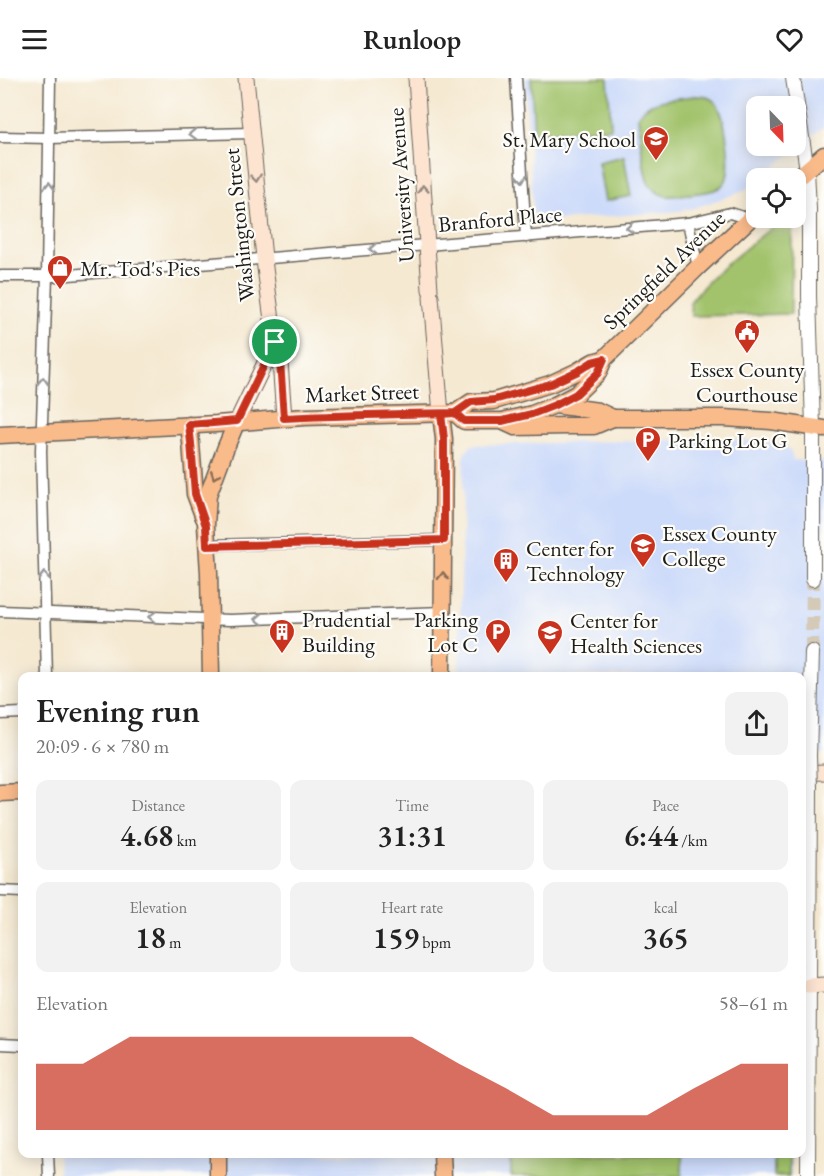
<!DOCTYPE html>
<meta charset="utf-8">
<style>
body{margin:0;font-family:"EB Garamond",serif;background:#f2f2f2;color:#222;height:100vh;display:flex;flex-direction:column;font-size:22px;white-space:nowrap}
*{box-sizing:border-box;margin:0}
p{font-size:20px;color:#767676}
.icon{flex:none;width:33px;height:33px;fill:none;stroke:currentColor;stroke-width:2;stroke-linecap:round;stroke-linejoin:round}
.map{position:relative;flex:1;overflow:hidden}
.panel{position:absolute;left:18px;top:594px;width:788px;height:486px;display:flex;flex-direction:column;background:#fff;border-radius:12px;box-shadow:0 3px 15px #0003}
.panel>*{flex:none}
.needle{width:39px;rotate:157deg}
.tools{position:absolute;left:746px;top:18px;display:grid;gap:12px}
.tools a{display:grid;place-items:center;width:60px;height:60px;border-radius:12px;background:#fff;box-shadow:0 3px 15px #0003;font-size:30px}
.pin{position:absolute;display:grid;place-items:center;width:51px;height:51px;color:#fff;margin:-26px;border:3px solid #fff;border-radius:50%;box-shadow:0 2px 6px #0007}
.round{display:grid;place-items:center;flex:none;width:63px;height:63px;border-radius:12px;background:#f2f2f2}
.overview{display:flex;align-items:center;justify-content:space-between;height:102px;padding:0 18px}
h1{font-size:33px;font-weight:600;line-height:45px}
.metrics{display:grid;grid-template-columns:repeat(3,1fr);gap:9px;height:102px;padding:6px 18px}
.metrics div{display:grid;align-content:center;border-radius:12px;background:#f2f2f2;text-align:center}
.metrics b{font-size:30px;font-weight:600}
.metrics small{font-size:16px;font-weight:400}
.metrics p{font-size:16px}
.chart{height:168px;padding:12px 18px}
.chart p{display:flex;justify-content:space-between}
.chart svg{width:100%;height:108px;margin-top:6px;fill:#c8321e;opacity:.7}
header{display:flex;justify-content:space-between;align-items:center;height:78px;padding:0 18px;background:#fff;font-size:27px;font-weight:600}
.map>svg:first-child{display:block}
</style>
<header><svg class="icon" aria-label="menu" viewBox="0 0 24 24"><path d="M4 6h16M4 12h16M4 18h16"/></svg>Runloop<svg class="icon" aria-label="heart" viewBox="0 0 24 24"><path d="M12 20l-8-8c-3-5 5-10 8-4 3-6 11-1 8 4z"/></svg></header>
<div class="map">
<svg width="824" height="1098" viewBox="0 0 824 1098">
<rect width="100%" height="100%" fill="#fdfcf7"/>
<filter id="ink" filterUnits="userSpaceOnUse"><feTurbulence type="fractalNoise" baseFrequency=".0167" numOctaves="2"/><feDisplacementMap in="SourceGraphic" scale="12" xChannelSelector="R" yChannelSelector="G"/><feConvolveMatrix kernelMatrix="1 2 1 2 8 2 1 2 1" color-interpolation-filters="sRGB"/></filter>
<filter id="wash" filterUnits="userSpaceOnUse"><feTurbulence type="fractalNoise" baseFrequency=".008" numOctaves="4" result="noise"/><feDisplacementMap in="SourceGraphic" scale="24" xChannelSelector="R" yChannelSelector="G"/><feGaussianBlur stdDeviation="1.35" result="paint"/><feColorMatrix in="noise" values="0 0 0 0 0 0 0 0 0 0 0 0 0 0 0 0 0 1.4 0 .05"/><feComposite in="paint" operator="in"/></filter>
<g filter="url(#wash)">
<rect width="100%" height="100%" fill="#f5e9d2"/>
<g fill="#cddbfa" fill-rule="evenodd">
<path d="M525,0h299v48l-63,52h-5v4l-12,9 -50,17 -15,3 -145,11zM756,28h39v40h-39z"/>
<polygon points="698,361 729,361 757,363 781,367 789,371 792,376 793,382 824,383 824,675 801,676 801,598 459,598 464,376 472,367"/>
<polygon points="58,1076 791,1076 791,1098 59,1098"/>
</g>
<g fill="#a2c36c" stroke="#5f7044" stroke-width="1.5">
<polygon points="531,0 608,0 611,50 534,55"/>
<path d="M694,18c8,0 15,0 21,6 11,11 18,68 10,80 -7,11 -23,10 -34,12 -7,0 -16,3 -23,2 -7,0 -15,-6 -19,-12 -5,-6 -10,-57 -11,-68 10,-18 37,-17 56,-20z"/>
<polygon points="624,78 631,118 605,123 598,84"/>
<path d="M782,141l10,4 -1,91 -100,2 -1,-14c25,-32 61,-57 92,-83z"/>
<rect x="511" y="1076" width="171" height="22"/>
<rect x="774" y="1076" width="15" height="22"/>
</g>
</g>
<g filter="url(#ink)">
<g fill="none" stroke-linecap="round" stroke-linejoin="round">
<polyline stroke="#d4cab7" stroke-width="14" stroke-dasharray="14 7" stroke-linecap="butt" points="812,574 813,501"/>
<defs>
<g id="minor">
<polyline points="516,0 526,159"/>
<polyline points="0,59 49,60 251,55"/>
<polyline points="688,145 698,189"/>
<polyline points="0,198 57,198 688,145 730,135 749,141"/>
<polyline points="207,467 444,462"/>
<polyline points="0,533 230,542 443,534"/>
<polyline points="47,598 41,373 47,198 50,0"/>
<polyline points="0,636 22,635"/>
<polyline points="0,813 22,814"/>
<polyline points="0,966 22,967"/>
<polyline points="48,1076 49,1098"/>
</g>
<g id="tertiary">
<polyline points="793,0 807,92 809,131 809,218 813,349 813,501"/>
<polyline points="809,678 812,574"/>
<polyline points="808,1098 810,710"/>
</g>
<g id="secondary">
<polyline points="246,0 265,190 275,264 280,283 284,340"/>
<polyline points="416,0 430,212"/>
<polyline points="431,219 441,336"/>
<polyline points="237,343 275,264"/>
<polyline points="801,695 824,694"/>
<polyline points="809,908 824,907"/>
</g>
<g id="primary">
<polyline points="795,102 824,77"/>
<polyline points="555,327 598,333 613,340"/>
<polyline points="455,335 471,324 494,323 550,306 578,293 593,284 604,281"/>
<polyline points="441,336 444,361 442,598"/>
<polyline points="506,342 532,336 555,327 576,316 598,295 604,281 698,189 756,135"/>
<polyline points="189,347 191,365 195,416 204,440"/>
<polyline points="0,357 216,346 304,339 455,335 464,343 502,343 515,349 568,348 594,348 613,340 724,340 771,343 824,351"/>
<polyline points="211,598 209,495 206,448 208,417 226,369 237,343"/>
<polyline points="0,715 22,714"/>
<polyline points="218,1076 218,1098"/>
<polyline points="442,1076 443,1098"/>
</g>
</defs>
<use href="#minor" stroke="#68645c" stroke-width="13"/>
<use href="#tertiary" stroke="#68645c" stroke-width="16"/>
<use href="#secondary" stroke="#68645c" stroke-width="17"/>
<use href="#primary" stroke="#68645c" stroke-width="19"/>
<use href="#minor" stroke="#fff" stroke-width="10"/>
<use href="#tertiary" stroke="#fff" stroke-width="14"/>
<use href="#secondary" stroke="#fde4d1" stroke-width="15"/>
<use href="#primary" stroke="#fabb8b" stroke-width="16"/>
<defs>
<polyline id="tertiary-bridge" points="809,678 810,710"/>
</defs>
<use href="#tertiary-bridge" stroke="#68645c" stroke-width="16" stroke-linecap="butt"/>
<use href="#tertiary-bridge" stroke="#fff" stroke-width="14"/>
</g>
<defs><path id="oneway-chevron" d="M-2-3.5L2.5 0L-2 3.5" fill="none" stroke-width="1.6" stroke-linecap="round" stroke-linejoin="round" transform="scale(1.5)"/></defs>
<g stroke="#999">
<use href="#oneway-chevron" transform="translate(193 56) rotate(178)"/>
<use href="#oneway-chevron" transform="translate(522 100) rotate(86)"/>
<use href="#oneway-chevron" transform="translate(49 108) rotate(-89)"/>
<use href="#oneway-chevron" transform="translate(630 150) rotate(175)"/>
<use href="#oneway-chevron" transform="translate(373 171) rotate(176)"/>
<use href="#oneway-chevron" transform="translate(43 303) rotate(-88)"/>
<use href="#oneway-chevron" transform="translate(44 498) rotate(-92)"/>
<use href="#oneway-chevron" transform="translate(152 539) rotate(-178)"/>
<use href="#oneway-chevron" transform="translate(259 541) rotate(178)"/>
</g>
<g stroke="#988a80">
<use href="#oneway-chevron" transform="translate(256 100) rotate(84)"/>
<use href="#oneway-chevron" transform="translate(423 111) rotate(-94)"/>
</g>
<g stroke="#8b6c54">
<use href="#oneway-chevron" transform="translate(215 397) rotate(111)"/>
<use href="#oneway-chevron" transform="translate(443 498) rotate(-89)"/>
</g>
</g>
<g fill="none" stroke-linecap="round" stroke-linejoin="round" filter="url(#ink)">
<defs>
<path id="route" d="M275,264l-38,79 -48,4 2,18 4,51 11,32 1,20 237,-6v-101l-3,-25 14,-1 16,-11 23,-2 56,-16 28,-13 14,-9 12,-3 -6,14 -22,21 -21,11 -23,9 -30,7h-38l-9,-8c-57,1 -114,2 -171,5l-4,-57 -5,-19"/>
</defs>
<use href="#route" stroke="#fff" stroke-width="12"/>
<use href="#route" stroke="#c8321e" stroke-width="8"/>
</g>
<defs>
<symbol id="school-pin" viewBox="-11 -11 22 30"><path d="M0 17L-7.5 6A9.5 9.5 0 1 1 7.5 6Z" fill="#c8321e" stroke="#fdfcf7"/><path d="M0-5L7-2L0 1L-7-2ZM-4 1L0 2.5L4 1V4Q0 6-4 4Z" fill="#fff"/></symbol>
<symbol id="shop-pin" viewBox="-11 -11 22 30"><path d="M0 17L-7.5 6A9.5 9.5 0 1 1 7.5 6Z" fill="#c8321e" stroke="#fdfcf7"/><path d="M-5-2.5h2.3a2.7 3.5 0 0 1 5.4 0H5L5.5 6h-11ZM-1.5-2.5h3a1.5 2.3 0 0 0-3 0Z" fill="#fff"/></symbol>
<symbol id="civic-pin" viewBox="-11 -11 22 30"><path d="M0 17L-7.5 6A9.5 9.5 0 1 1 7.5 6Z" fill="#c8321e" stroke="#fdfcf7"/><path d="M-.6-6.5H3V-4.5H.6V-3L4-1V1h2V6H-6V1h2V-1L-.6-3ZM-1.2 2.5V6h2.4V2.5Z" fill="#fff"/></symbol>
<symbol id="parking-pin" viewBox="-11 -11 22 30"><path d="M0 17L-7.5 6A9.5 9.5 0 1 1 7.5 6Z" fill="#c8321e" stroke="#fdfcf7"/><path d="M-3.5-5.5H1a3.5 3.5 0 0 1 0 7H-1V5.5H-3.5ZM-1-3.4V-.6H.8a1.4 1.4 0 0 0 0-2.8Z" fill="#fff"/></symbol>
<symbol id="university-pin" viewBox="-11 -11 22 30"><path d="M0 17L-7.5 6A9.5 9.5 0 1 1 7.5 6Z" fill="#c8321e" stroke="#fdfcf7"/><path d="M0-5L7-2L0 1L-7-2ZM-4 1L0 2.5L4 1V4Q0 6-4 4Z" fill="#fff"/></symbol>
<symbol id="building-pin" viewBox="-11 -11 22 30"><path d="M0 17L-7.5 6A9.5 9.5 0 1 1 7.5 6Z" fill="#c8321e" stroke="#fdfcf7"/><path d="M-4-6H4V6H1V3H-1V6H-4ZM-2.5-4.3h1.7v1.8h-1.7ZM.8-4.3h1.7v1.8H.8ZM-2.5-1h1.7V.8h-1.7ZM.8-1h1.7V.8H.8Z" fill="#fff"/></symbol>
</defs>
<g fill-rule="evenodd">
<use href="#school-pin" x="641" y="46" width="30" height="40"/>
<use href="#shop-pin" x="45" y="175" width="30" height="40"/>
<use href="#civic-pin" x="732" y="239" width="30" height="40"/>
<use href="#parking-pin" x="633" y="347" width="30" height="40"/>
<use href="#university-pin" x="628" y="453" width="30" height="40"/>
<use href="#building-pin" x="491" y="468" width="30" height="40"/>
<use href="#building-pin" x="267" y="539" width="30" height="40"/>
<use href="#parking-pin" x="483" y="539" width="30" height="40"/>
<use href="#university-pin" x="535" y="540" width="30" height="40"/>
</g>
<g text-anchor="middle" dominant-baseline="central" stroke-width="4.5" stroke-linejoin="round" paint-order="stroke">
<g font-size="22" fill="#1c1c1c" stroke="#fdfcf7" text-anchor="start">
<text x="636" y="61" text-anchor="end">St. Mary School</text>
<text x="80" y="190">Mr. Tod's Pies</text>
<text x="747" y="291" text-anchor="middle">Essex County<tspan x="747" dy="25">Courthouse</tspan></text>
<text x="668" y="362">Parking Lot G</text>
<text x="662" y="455">Essex County<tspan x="662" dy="25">College</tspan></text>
<text x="526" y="470">Center for<tspan x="526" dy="25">Technology</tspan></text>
<text x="302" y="541">Prudential<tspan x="302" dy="25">Building</tspan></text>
<text x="478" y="541" text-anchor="end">Parking<tspan x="478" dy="25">Lot C</tspan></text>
<text x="570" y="542">Center for<tspan x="570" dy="25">Health Sciences</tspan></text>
</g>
<g font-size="22" fill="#1c1c1c" stroke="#fdfcf7">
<text transform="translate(401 107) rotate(-94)">University Avenue</text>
<text transform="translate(500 141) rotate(-5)">Branford Place</text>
<text transform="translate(239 147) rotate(-96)">Washington Street</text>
<text transform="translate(664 192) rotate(-44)">Springfield Avenue</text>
<text transform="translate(362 315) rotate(-2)">Market Street</text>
</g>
</g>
</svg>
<div class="tools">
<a><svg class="needle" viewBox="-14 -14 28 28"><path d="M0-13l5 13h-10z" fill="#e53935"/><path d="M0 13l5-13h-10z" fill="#767676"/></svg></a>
<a><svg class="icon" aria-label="locate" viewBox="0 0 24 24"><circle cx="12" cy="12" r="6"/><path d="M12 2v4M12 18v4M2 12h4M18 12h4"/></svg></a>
</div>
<div class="pin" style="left:275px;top:264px;background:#1e9e55"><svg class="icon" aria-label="arrive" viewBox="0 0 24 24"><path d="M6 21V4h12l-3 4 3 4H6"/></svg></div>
<section class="panel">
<div class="overview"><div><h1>Evening run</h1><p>20:09 · 6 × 780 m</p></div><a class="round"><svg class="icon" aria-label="share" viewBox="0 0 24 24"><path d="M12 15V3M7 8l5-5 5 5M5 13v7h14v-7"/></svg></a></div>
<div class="metrics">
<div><p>Distance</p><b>4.68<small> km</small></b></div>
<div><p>Time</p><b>31:31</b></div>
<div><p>Pace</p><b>6:44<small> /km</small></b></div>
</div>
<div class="metrics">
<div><p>Elevation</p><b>18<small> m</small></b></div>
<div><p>Heart rate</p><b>159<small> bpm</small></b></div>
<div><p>kcal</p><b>365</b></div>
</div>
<div class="chart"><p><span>Elevation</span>58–61 m</p>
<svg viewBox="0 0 160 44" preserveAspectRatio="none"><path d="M0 44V17L10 17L20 6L30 6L40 6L50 6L60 6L70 6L80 6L90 17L100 27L110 38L120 38L130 38L140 27L150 17L160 17V44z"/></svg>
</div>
</section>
</div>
